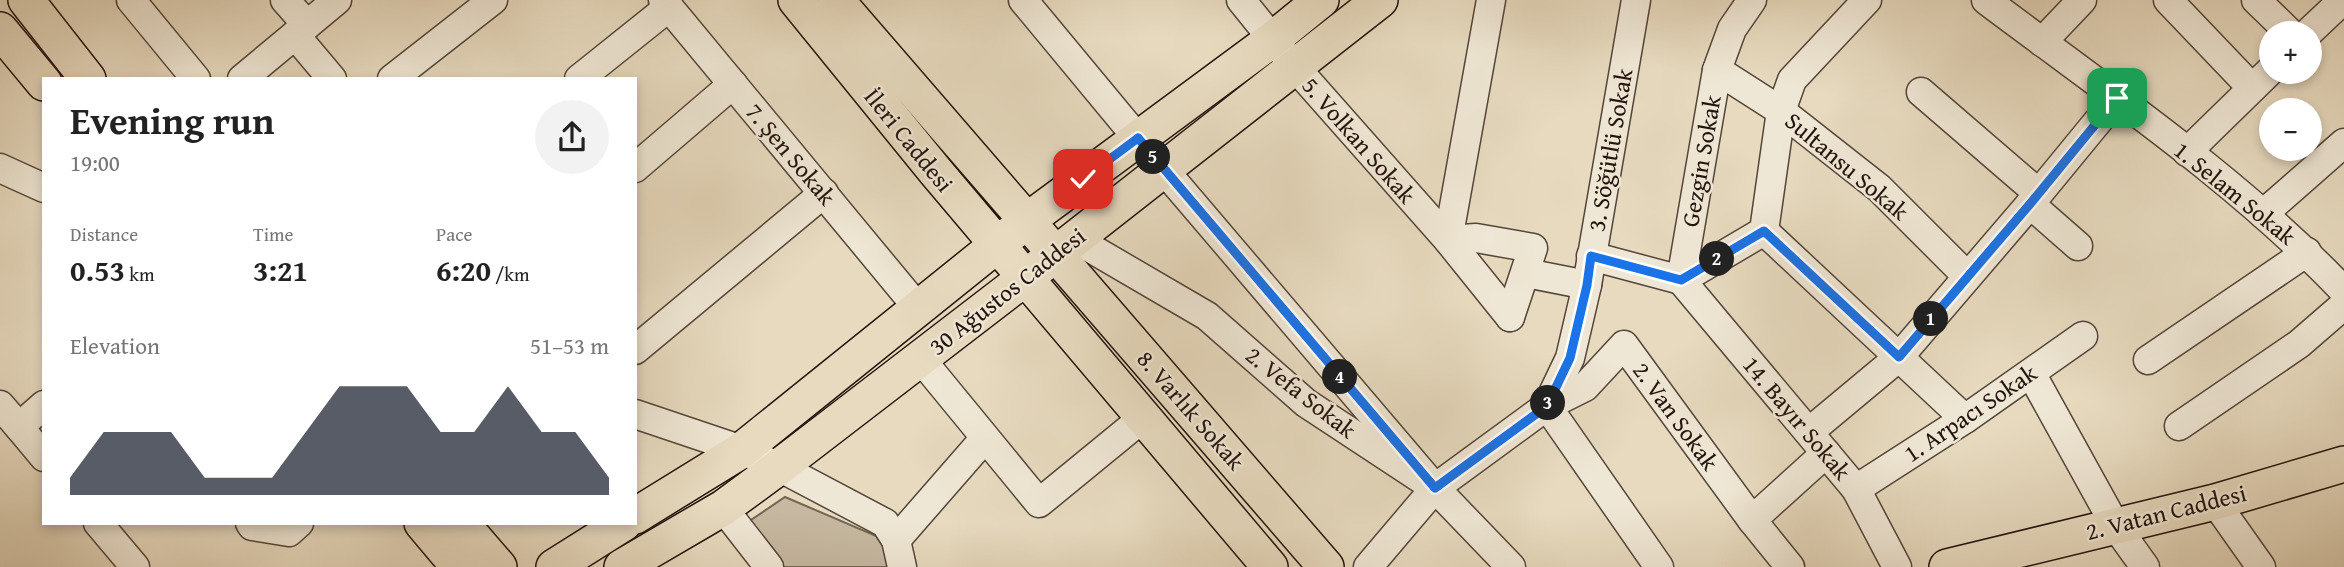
<!DOCTYPE html>
<meta charset="utf-8">
<style>
body{margin:0;font-family:"Gentium Book Plus",serif;background:#f2f2f2;color:#222;height:100vh;display:flex;flex-direction:column;font-size:26px;white-space:nowrap}
*{box-sizing:border-box;margin:0}
p{font-size:23px;color:#767676}
.icon{flex:none;width:38px;height:38px;fill:none;stroke:currentColor;stroke-width:2;stroke-linecap:round;stroke-linejoin:round}
.map{position:relative;flex:1;overflow:hidden}
.side{position:absolute;left:42px;top:77px;width:595px;height:448px;display:flex;flex-direction:column;background:#fff;border-radius:0px;box-shadow:0 4px 10px #0003}
.side>*{flex:none}
.controls{position:absolute;left:2259px;top:21px;display:grid;gap:14px}
.controls a{display:grid;place-items:center;width:63px;height:63px;border-radius:50%;background:#fff;box-shadow:0 4px 10px #0003;font-size:35px}
.pin{position:absolute;display:grid;place-items:center;width:60px;height:60px;color:#fff;margin:-30px;border-radius:14px;box-shadow:0 4px 10px #0006}
.km{position:absolute;width:35px;height:35px;margin:-18px;border-radius:50%;background:#222;color:#fff;font-size:19px;line-height:35px;text-align:center}
.round{display:grid;place-items:center;flex:none;width:74px;height:74px;border-radius:37px;background:#f2f2f2}
.overview{display:flex;align-items:center;justify-content:space-between;height:119px;padding:0 28px}
h1{font-size:38px;font-weight:800;line-height:52px}
.stats{display:grid;grid-template-columns:repeat(3,1fr);gap:10px;height:119px;padding:7px 28px}
.stats div{display:grid;align-content:center}
.stats b{font-size:30px;font-weight:800}
.stats small{font-size:19px;font-weight:400}
.stats p{font-size:19px}
.chart{height:196px;padding:14px 28px}
.chart p{display:flex;justify-content:space-between}
.chart svg{width:100%;height:126px;margin-top:7px;fill:#111827;opacity:.7}
.map>svg:first-child{display:block}
</style>
<div class="map">
<svg width="2344" height="567" viewBox="0 0 2344 567">
<rect width="100%" height="100%" fill="#e7dabf"/>
<filter id="stains"><feTurbulence type="fractalNoise" baseFrequency=".00286" numOctaves="4"/><feColorMatrix values="0 0 0 0 .2 0 0 0 0 .09 0 0 0 0 .02 0 0 0 .5 -.17"/></filter>
<radialGradient id="worn" r=".72"><stop offset=".6" stop-color="#630" stop-opacity="0"/><stop offset="1" stop-color="#630" stop-opacity=".3"/></radialGradient>
<polygon fill="#c6b8a1" stroke="#746657" stroke-width="2" points="785,497 881,538 895,567 783,567 748,522"/>
<g fill="none" stroke-linecap="round" stroke-linejoin="round">
<defs>
<g id="minor">
<polyline points="131,0 196,79"/>
<polyline points="285,0 307,25"/>
<polyline points="663,0 918,308"/>
<polyline points="1023,0 1164,170 1435,488"/>
<polyline points="1241,0 1295,67 1448,240 1510,317"/>
<polyline points="1491,0 1448,240 1476,238 1533,248 1510,317"/>
<polyline points="1867,0 1792,80 1781,111 1764,231 1681,280 1856,489 1897,567"/>
<path d="M1986,0c122,92 252,180 358,291"/>
<polyline points="2168,0 2252,88"/>
<polyline points="2256,0 2290,33"/>
<polyline points="2308,33 2343,0"/>
<polyline points="295,35 332,79"/>
<polyline points="2042,42 2082,0"/>
<polyline points="1717,70 1781,111 1879,188 1967,276"/>
<polyline points="242,79 337,0"/>
<polyline points="392,79 493,0"/>
<polyline points="579,79 669,7"/>
<polyline points="1921,92 2038,193"/>
<polyline points="2187,152 2272,69"/>
<polyline points="0,168 44,188"/>
<polyline points="635,168 733,84"/>
<polyline points="2030,204 2078,246"/>
<polyline points="2263,214 2344,143"/>
<polyline points="1764,231 1965,419"/>
<polyline points="1075,239 1207,316 1306,403 1435,488 1511,567"/>
<polyline points="1591,256 1681,280 1717,70 1732,29 1752,0"/>
<polyline points="1526,273 1587,285"/>
<polyline points="635,350 824,193"/>
<polyline points="920,358 1039,503 1144,417"/>
<polyline points="2148,360 2307,252"/>
<polyline points="2031,373 2115,525 2145,567"/>
<polyline points="0,405 19,427"/>
<polyline points="44,405 19,427 44,457"/>
<polyline points="635,414 742,450 779,467 885,523 896,540 902,567"/>
<polyline points="2179,426 2299,344 2344,305"/>
<polyline points="1809,432 1899,357 2030,204 2117,98"/>
<polyline points="1856,489 1965,419 2083,336"/>
<polyline points="2215,502 2261,567"/>
<polyline points="723,508 769,567"/>
<polyline points="1752,520 1826,453"/>
<polyline points="98,523 135,567"/>
<polyline points="250,523 252,526 289,532 299,523"/>
<polyline points="896,540 985,438"/>
<polyline points="1368,567 1435,488 1547,406 1570,358 1587,285 1636,0"/>
<polyline points="1659,567 1547,406 1585,387 1624,345 1752,520 1790,567"/>
</g>
<g id="major">
<polyline points="26,0 88,79"/>
<polyline points="796,0 936,172 1270,567"/>
<polyline points="836,0 1326,567"/>
<polyline points="0,30 44,83"/>
<polyline points="635,516 742,450 1028,220 1273,39 1321,0"/>
<polyline points="422,523 459,567"/>
<polyline points="461,523 499,567"/>
<polyline points="554,567 624,523"/>
<polyline points="622,567 723,508 779,467 1025,278 1380,0"/>
<polyline points="1947,567 2215,502 2344,464"/>
</g>
</defs>
<use href="#minor" stroke="#54453a" stroke-width="31"/>
<use href="#major" stroke="#23130d" stroke-width="38"/>
<use href="#minor" stroke="#efe7d5" stroke-width="28"/>
<use href="#major" stroke="#e7dabf" stroke-width="35"/>
</g>
<g fill="none" stroke-linecap="round" stroke-linejoin="round">
<defs>
<polyline id="route" points="1083,179 1138,138 1435,488 1547,406 1570,358 1587,285 1591,256 1681,280 1764,231 1899,357 2030,204 2117,98"/>
</defs>
<use href="#route" stroke="#fff" stroke-width="14"/>
<use href="#route" stroke="#1a73e8" stroke-width="9"/>
</g>
<g text-anchor="middle" dominant-baseline="central" stroke-width="5" stroke-linejoin="round" paint-order="stroke">
<g font-size="24" fill="#23130d" stroke="#efe7d5">
<text transform="translate(909 140) rotate(51)">İleri Caddesi</text>
<text transform="translate(1359 140) rotate(49)">5. Volkan Sokak</text>
<text transform="translate(1610 150) rotate(-80)">3. Söğütlü Sokak</text>
<text transform="translate(791 154) rotate(50)">7. Şen Sokak</text>
<text transform="translate(1701 161) rotate(-80)">Gezgin Sokak</text>
<text transform="translate(1847 166) rotate(40)">Sultansu Sokak</text>
<text transform="translate(2235 193) rotate(39)">1. Selam Sokak</text>
<text transform="translate(1007 291) rotate(-38)">30 Ağustos Caddesi</text>
<text transform="translate(1301 392) rotate(38)">2. Vefa Sokak</text>
<text transform="translate(1191 410) rotate(49)">8. Varlık Sokak</text>
<text transform="translate(1970 413) rotate(-34)">1. Arpacı Sokak</text>
<text transform="translate(1676 416) rotate(54)">2. Van Sokak</text>
<text transform="translate(1797 418) rotate(50)">14. Bayır Sokak</text>
<text transform="translate(2166 512) rotate(-14)">2. Vatan Caddesi</text>
</g>
</g>
<rect width="100%" height="100%" filter="url(#stains)"/>
<rect width="100%" height="100%" fill="url(#worn)"/>
</svg>
<div class="controls">
<a>+</a>
<a>−</a>
</div>
<div class="pin" style="left:2117px;top:98px;background:#1e9e55"><svg class="icon" aria-label="arrive" viewBox="0 0 24 24"><path d="M6 21V4h12l-3 4 3 4H6"/></svg></div>
<div class="pin" style="left:1083px;top:179px;background:#d93025"><svg class="icon" aria-label="check" viewBox="0 0 24 24"><path d="M5 12l5 5 9-10"/></svg></div>
<b class="km" style="left:1931px;top:319px">1</b>
<b class="km" style="left:1717px;top:259px">2</b>
<b class="km" style="left:1548px;top:403px">3</b>
<b class="km" style="left:1340px;top:377px">4</b>
<b class="km" style="left:1153px;top:157px">5</b>
<section class="side">
<div class="overview"><div><h1>Evening run</h1><p>19:00</p></div><a class="round"><svg class="icon" aria-label="share" viewBox="0 0 24 24"><path d="M12 15V3M7 8l5-5 5 5M5 13v7h14v-7"/></svg></a></div>
<div class="stats">
<div><p>Distance</p><b>0.53<small> km</small></b></div>
<div><p>Time</p><b>3:21</b></div>
<div><p>Pace</p><b>6:20<small> /km</small></b></div>
</div>
<div class="chart"><p><span>Elevation</span>51–53 m</p>
<svg viewBox="0 0 160 44" preserveAspectRatio="none"><path d="M0 44V38L10 22L20 22L30 22L40 38L50 38L60 38L70 22L80 6L90 6L100 6L110 22L120 22L130 6L140 22L150 22L160 38V44z"/></svg>
</div>
</section>
</div>
